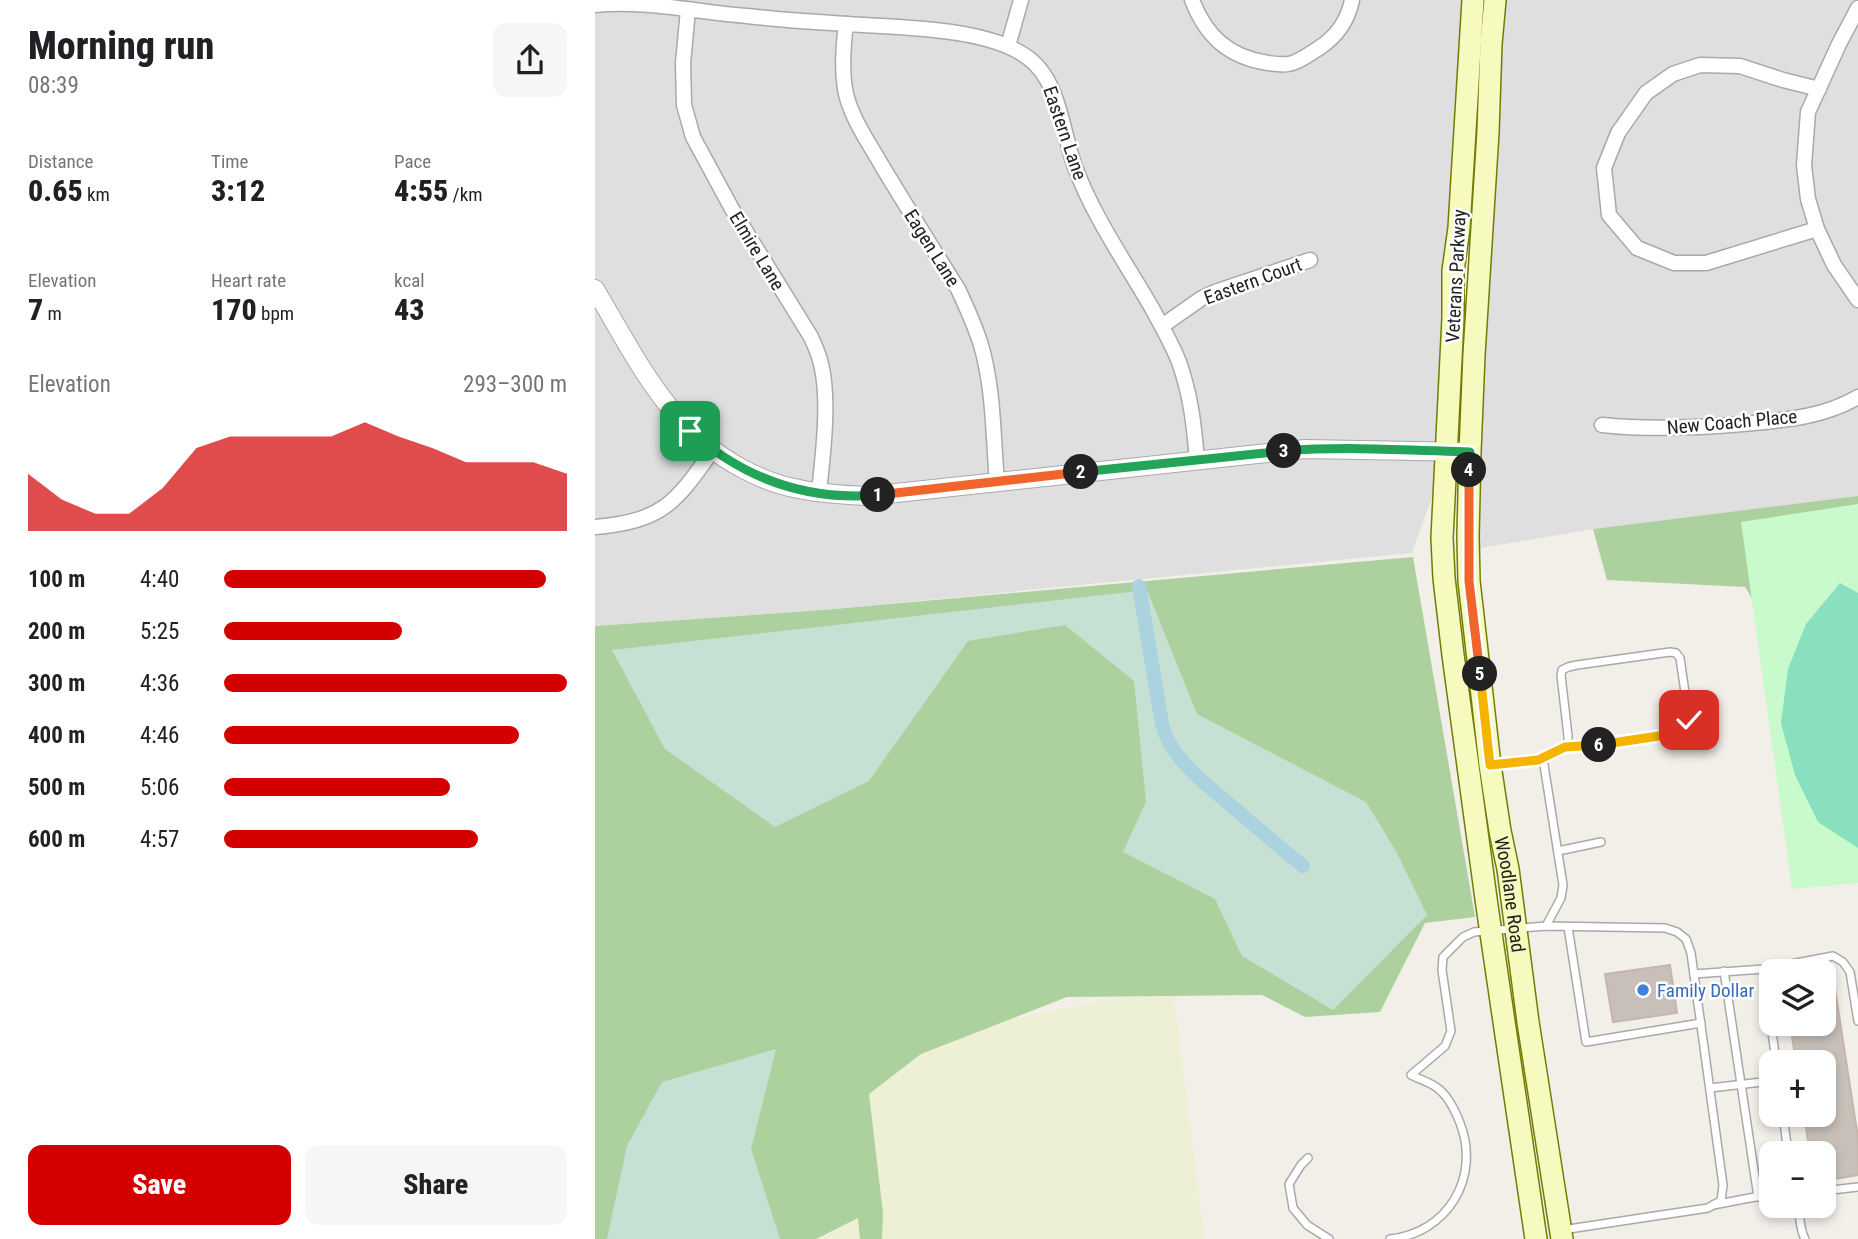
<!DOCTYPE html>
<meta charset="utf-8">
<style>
body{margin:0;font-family:"Roboto Condensed",sans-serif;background:#f6f6f6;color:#202124;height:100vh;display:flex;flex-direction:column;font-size:26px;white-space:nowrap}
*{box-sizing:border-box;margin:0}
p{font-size:23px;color:#757577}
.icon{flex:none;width:38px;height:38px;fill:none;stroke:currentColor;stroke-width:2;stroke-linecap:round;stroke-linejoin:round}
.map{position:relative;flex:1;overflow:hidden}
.side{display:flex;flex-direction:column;background:#fff;width:595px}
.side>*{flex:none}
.buttons{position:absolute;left:1164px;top:959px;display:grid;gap:14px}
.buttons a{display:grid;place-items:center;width:77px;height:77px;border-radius:14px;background:#fff;box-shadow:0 4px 10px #0003;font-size:35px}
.pin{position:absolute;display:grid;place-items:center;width:60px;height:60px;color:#fff;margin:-30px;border-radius:14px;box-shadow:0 4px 10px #0006}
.km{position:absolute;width:35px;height:35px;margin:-18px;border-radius:50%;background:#222;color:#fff;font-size:19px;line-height:35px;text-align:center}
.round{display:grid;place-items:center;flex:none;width:74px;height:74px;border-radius:14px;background:#f6f6f6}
.head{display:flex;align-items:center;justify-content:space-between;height:119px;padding:0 28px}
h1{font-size:38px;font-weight:800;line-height:52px}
.figures{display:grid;grid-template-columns:repeat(3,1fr);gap:10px;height:119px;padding:7px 28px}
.figures div{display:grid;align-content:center}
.figures b{font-size:30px;font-weight:800}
.figures small{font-size:19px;font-weight:400}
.figures p{font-size:19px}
.chart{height:196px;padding:14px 28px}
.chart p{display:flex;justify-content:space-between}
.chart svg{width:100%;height:126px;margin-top:7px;fill:#d40000;opacity:.7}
.cta{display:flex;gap:14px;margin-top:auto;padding:14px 28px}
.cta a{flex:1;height:80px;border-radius:14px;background:#d40000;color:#fff;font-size:28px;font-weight:800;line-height:80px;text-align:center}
.cta a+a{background:#f6f6f6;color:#202124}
ul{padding:0 28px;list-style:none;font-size:23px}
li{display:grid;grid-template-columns:112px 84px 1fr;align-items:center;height:52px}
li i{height:18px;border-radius:9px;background:#d40000}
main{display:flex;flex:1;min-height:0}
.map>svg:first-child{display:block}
</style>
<main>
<section class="side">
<div class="head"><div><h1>Morning run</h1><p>08:39</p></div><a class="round"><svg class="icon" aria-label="share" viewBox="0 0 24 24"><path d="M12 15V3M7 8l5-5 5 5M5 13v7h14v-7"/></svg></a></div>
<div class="figures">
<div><p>Distance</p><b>0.65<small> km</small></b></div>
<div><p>Time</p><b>3:12</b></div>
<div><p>Pace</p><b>4:55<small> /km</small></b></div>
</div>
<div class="figures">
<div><p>Elevation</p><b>7<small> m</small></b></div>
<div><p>Heart rate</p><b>170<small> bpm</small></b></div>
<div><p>kcal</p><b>43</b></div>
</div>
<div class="chart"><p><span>Elevation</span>293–300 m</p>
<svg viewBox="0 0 160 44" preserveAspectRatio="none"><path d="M0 44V24L10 33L20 38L30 38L40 29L50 15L60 11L70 11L80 11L90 11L100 6L110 11L120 15L130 20L140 20L150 20L160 24V44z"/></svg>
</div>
<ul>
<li><b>100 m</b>4:40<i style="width:94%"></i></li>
<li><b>200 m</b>5:25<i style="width:52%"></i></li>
<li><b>300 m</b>4:36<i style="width:100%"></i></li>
<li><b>400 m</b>4:46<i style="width:86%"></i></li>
<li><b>500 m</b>5:06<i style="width:66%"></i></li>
<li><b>600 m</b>4:57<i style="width:74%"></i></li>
</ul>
<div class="cta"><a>Save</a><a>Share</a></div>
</section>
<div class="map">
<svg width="1263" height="1239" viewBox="0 0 1263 1239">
<rect width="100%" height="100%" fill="#f2efe9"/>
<g fill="#e0dfdf">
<polygon points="0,0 878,0 853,452 817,553 228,610 0,626"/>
<polygon points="899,0 1263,0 1263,497 998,529 874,550"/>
</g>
<polygon fill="#eef0d5" points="578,987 610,1239 214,1239 290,1044"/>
<g fill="#add19e">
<polygon points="1263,496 1263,539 1166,613 1150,587 1012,580 998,529"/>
<polygon points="818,557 880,917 830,923 785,1012 710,1017 667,995 472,997 326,1054 274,1094 288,1213 287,1239 265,1239 263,1218 221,1239 0,1239 0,626 228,610"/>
</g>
<g fill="#c6e0d4">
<polygon points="552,590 602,714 771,802 801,851 832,915 738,1010 647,956 620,899 528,852 551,802 539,681 470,625 373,641 274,781 180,827 70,749 17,650"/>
<polygon points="181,1049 156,1149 185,1239 12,1239 32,1146 67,1082"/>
</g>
<polygon fill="#c8facc" points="1263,504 1263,883 1197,889 1146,522"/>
<polygon fill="#88e0be" points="1245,583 1263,593 1263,848 1223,822 1200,775 1186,723 1193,669 1211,624"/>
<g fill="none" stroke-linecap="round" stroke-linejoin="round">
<path stroke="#aad3df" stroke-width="14" d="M544,586l23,138c8,36 51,66 78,89 21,18 42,36 63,53"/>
</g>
<g fill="#c7bfb8" stroke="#c4b6ab" stroke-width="2">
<polygon points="1236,963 1263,1138 1263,1175 1228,1181 1228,1153 1215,1153 1209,1115 1228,1115 1228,1062 1201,1062 1195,1024 1228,1024 1228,964"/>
<polygon points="1075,965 1082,1013 1018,1022 1010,974"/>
</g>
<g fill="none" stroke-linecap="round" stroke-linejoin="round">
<defs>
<g id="service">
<polyline points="943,760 970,747 1014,744 1090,732 1094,727 1094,720 1085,658 1081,653 1075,652 982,665 973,667 967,670 966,675 973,736 973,743 970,747"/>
<polyline points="896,765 943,760 949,765 968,885 966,898 951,926"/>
<polyline points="963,851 1006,842"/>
<polyline points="973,927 991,1042 1106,1023"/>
<polyline points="1169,969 1176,1023"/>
<polyline points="1129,971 1163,1197"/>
<polyline points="1099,974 1169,969 1238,956 1248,962 1255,972 1263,1021"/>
<polyline points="1176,1024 1181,1062"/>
<polyline points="1115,1088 1176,1081"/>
<polyline points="1188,1115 1193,1153"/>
<polyline points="713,1158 706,1165 694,1184 698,1208 712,1225 734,1239"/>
<polyline points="1228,1191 1263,1187"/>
<path d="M1202,1206c4,11 2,22 8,33"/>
<polyline points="967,1230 1113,1208 1118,1205 1176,1194"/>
<path d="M795,1239c58,-6 91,-62 70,-116 -5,-13 -12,-28 -24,-36 -7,-5 -17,-8 -25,-12l34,-29 6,-15 -9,-61 1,-13 20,-20 11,-5 72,-6 119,2 12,4 9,7 5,14 32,232 -2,16 -8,4"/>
</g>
<g id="minor">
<path d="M597,0c14,36 36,57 76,63 8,1 19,3 27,-1 8,-3 16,-9 24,-14 17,-11 29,-28 33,-48"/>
<path d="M0,5c50,-5 102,7 152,11 34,4 67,6 101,8 50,4 138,3 179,33 33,23 35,75 48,110 19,51 51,96 78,143 9,17 19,34 26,52 12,34 15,63 18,98"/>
<polyline points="1263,8 1244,44 1213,112 1209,165 1213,199 1222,229 1239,265 1263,300"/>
<path d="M93,10l-5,53 1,42 9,32 39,72 79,128c3,7 6,13 8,20 12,36 4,97 0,135"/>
<path d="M251,24c-3,23 -5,47 0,70 6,25 23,49 36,72 25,41 50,82 76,123 9,19 17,37 23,56 13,45 12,92 16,137"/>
<polyline points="413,46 426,0"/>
<polyline points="1222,229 1111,263 1079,263 1042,248 1014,215 1009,168 1023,133 1051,93 1078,74 1105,65 1145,66 1188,80 1224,89"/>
<polyline points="567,326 607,298 620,292 715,260"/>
<path d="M1007,425c47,5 94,3 141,-1 40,-4 79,-6 115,-27"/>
<path d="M0,527c67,-6 80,-23 117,-76"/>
</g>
<path id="tertiary" d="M0,289c41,69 74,141 148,180 17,9 37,17 56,20 23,5 46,6 69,7l437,-47 165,3"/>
<g id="secondary">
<polyline points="878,0 864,228 858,271 858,318 847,538 849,578 858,655 892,906 941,1239"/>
<path id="s1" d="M900,0l-4,44 -3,88 -14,223 -4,97 -2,84 1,45 21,184 10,66 8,38 20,153 34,217"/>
</g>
</defs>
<use href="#service" stroke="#a9a9a9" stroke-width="10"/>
<use href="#minor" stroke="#a9a9a9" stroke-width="17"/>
<use href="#tertiary" stroke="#a9a9a9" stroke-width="20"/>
<use href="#secondary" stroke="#707d05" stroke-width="24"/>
<use href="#service" stroke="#fff" stroke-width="7"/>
<use href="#minor" stroke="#fff" stroke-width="14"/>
<use href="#tertiary" stroke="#fff" stroke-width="18"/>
<use href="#secondary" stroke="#f7fabf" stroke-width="21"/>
</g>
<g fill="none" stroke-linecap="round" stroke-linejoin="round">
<defs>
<path id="split-1" d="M95,431c53,47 116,70 188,64"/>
<polyline id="split-2" points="283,495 486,472"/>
<polyline id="split-3" points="486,472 689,451"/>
<path id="split-4" d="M689,451c61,-5 124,-1 186,1l-1,18"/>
<polyline id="split-5" points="874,470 874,581 885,674"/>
<polyline id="split-6" points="885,674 895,765 943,760 970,747 1004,745"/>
<polyline id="split-7" points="1004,745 1090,732 1094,727 1094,720"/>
</defs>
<use href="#split-1" stroke="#fff" stroke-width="14"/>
<use href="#split-2" stroke="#fff" stroke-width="14"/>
<use href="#split-3" stroke="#fff" stroke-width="14"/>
<use href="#split-4" stroke="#fff" stroke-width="14"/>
<use href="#split-5" stroke="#fff" stroke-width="14"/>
<use href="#split-6" stroke="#fff" stroke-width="14"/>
<use href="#split-7" stroke="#fff" stroke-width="14"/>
<use href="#split-1" stroke="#22a559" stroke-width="9"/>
<use href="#split-2" stroke="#f0652b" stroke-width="9"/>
<use href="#split-3" stroke="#22a559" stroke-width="9"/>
<use href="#split-4" stroke="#22a559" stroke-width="9"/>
<use href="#split-5" stroke="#f0652b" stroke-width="9"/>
<use href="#split-6" stroke="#f5b400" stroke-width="9"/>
<use href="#split-7" stroke="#f5b400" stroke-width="9"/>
</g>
<circle fill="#3f7fe0" stroke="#fff" stroke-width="2.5" cx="1048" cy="990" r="7"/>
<g text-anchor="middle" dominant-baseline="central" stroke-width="5" stroke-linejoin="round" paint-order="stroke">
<g font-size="19" fill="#222" stroke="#fff">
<text transform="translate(470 133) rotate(71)">Eastern Lane</text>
<text transform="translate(337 248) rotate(58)">Eagen Lane</text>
<text transform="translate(162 251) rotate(59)">Elmire Lane</text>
<text transform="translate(861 276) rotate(-87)">Veterans Parkway</text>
<text transform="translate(658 281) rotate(-20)">Eastern Court</text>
<text transform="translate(1137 422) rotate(-5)">New Coach Place</text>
<text stroke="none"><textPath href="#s1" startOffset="898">Woodlane Road</textPath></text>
</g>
<g font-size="19" fill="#366cbe" stroke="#fff" text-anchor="start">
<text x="1062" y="990">Family Dollar</text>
</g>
</g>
</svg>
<div class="buttons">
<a><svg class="icon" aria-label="layers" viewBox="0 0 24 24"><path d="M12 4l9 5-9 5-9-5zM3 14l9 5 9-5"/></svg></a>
<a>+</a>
<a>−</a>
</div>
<div class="pin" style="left:95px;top:431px;background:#1e9e55"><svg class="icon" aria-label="arrive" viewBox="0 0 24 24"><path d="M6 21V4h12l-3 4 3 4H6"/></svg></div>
<div class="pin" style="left:1094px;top:720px;background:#d93025"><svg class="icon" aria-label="check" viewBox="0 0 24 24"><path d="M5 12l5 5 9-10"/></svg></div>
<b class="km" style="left:283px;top:495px">1</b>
<b class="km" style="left:486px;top:472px">2</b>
<b class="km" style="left:689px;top:451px">3</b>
<b class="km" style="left:874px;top:470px">4</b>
<b class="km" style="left:885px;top:674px">5</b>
<b class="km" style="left:1004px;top:745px">6</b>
</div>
</main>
